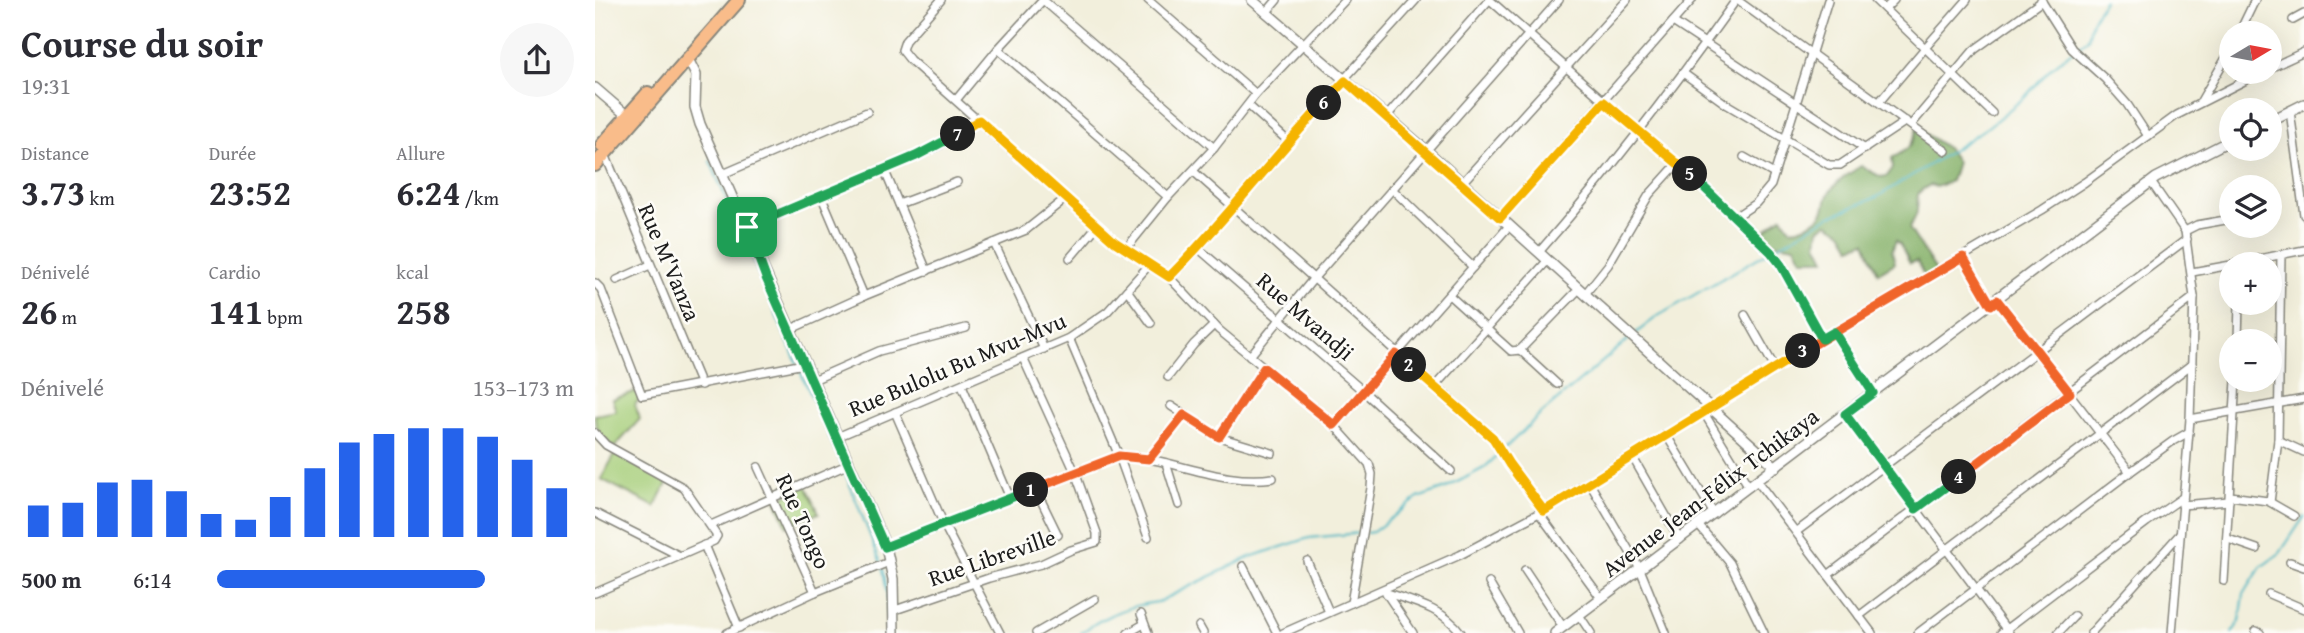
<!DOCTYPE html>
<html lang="fr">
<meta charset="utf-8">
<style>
body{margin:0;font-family:"Gentium Book Plus",serif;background:#f7f7f7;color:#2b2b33;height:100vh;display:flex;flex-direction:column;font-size:26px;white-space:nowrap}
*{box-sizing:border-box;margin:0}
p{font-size:23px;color:#7c7c81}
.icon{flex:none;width:38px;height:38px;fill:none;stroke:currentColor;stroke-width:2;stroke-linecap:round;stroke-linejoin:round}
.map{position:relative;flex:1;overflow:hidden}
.side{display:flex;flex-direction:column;background:#fff;width:595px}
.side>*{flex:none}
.needle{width:46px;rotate:80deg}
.buttons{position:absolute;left:1624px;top:21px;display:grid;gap:14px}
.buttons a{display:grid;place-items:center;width:63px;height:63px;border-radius:50%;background:#fff;box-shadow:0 7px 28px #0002;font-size:35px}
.pin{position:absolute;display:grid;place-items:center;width:60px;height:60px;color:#fff;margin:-30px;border-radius:14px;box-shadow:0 4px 10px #0006}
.km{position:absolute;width:35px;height:35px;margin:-18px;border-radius:50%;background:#222;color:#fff;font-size:19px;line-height:35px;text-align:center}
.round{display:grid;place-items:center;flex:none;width:74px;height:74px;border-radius:37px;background:#f7f7f7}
.overview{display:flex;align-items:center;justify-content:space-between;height:119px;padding:0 21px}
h1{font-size:38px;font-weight:700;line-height:52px}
.figures{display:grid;grid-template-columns:repeat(3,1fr);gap:10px;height:119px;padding:7px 21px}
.figures div{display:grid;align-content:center}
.figures b{font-size:35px;font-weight:700}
.figures small{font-size:19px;font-weight:400}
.figures p{font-size:19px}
.chart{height:196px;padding:14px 21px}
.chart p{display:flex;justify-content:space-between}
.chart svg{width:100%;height:126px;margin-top:7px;stroke:#2563eb;stroke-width:6}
ul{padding:0 21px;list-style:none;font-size:23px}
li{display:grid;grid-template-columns:112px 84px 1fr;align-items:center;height:52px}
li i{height:18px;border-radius:9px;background:#2563eb}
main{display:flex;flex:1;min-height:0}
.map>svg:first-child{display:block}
</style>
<main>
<section class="side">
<div class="overview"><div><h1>Course du soir</h1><p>19:31</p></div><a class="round"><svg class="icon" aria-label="share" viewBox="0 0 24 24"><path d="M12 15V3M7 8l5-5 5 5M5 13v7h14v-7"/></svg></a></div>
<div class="figures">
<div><p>Distance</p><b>3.73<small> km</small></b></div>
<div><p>Durée</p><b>23:52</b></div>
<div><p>Allure</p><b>6:24<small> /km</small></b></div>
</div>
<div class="figures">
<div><p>Dénivelé</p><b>26<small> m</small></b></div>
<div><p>Cardio</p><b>141<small> bpm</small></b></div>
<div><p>kcal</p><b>258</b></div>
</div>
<div class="chart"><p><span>Dénivelé</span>153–173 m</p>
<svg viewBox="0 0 160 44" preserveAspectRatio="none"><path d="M5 44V33M15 44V32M25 44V25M35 44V24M45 44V28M55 44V36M65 44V38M75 44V30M85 44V20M95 44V11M105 44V8M115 44V6M125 44V6M135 44V9M145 44V17M155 44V27"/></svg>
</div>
<ul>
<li><b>500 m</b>6:14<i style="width:75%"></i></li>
</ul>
</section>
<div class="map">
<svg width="1709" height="633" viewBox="0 0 1709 633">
<rect width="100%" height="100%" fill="#fdfcf7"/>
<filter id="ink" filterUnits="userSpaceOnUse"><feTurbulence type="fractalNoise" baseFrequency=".0143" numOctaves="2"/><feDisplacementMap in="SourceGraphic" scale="14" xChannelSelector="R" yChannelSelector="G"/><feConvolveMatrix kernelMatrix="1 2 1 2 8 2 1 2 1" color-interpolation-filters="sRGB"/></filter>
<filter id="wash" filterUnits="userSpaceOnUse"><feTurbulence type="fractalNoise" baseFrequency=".00686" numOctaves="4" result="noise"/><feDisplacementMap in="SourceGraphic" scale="28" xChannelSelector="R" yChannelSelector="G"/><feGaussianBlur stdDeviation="1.57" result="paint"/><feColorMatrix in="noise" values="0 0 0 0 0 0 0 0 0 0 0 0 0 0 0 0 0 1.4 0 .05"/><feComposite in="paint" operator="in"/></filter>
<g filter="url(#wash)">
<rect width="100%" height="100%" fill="#f2efdc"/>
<g fill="#a5cd78" stroke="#60744a" stroke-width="2">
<path d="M43,391l2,7 -5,7 5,14 -26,29c-11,-10 -19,-17 -19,-33l21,-4 -4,-12z"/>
<polygon points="20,454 73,482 60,507 6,479"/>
<polygon points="211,485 224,513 192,526 181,500"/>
</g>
<path fill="#84b068" stroke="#506642" stroke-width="2" d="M1322,128l31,21 9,13 -6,19 -15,6 -6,-2c-17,9 -11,9 -13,25 0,6 -5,13 -8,18l28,44 -12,6 -8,-17 -7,2 -10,-19 -4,-4 -4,11 3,12 -17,10 -13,-31 -14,5 -9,-15 -14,-9 -9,6 -2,14 8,16h-23l-7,-13 -25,-4 -5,-12 17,-14 8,13c10,0 28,-7 33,-17 3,-5 2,-12 5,-17 8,-13 20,-21 33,-29l20,11 6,-1 6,-8 -1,-10c16,-8 21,-13 25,-30z"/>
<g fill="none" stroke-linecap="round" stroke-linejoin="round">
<g stroke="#47b5c3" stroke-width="2">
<polyline points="1482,48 1493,39 1497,21 1509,0"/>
<polyline points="115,161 202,363"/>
<polyline points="1178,249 1233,217 1282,197 1355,152 1394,126 1430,97 1455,69 1477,51"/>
<polyline points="1041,333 1063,316 1173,252"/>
<polyline points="204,368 247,465"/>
<polyline points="909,449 947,413 1034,339"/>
<polyline points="249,470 286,563"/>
<polyline points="771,533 778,532 823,498 851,488 889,468 905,453"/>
<polyline points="288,568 292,593 294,633"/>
<path d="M486,633c24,-18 48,-28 77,-31l92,-45 59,-19 51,-5"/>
<polyline points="1637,633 1645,621 1649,594 1666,567 1685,553 1709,517"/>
</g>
</g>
</g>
<g filter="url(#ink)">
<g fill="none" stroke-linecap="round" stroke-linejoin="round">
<defs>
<g id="minor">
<polyline points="346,0 310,41 307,50 315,60 520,242 574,277 624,330 739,425 774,464 777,474 776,488 756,603"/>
<polyline points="448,0 619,148"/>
<polyline points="553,0 661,94"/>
<polyline points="895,0 1009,101 1107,185 1176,252 1186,265 1227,339"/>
<polyline points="1142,0 1351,151"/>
<polyline points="1280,0 1330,48 1285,101"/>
<polyline points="1372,0 1330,48 1397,113"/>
<polyline points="1446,0 1477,49 1510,79 1532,104 1553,136"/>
<polyline points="1290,9 1299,0"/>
<polyline points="671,13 682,0"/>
<polyline points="1698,20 1709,14"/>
<polyline points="1078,22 1270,149"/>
<polyline points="1644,33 1660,0"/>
<polyline points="403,49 573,197"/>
<polyline points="1675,68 1709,52"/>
<polyline points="1088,73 1131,104 1234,165 1245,165 1311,121"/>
<polyline points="361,100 403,49 448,0"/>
<polyline points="1606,101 1636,49"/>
<polyline points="653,105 693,141"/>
<polyline points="1695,111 1709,215"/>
<polyline points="791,117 894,0"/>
<polyline points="1316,125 1379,50 1447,1"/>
<polyline points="10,154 106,385"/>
<polyline points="1149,157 1179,174"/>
<polyline points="289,169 332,271"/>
<polyline points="598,171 898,438 914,464 949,511"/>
<polyline points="128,174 272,112"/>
<polyline points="1556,182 1590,231 1599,297 1595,419 1577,633"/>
<polyline points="866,184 1032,0"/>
<polyline points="797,189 878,267"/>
<polyline points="226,195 269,296"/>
<polyline points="304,204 362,182"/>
<polyline points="1140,217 1161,203 1176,185 1233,0"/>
<polyline points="905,218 1097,0"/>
<polyline points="152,227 321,156 345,145 384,120"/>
<polyline points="1590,231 1602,225 1636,219"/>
<polyline points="399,243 449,349"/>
<polyline points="603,248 768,391 856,471"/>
<polyline points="530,250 573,197 619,148 661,94 750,0"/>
<path d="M944,252c71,-80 135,-165 197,-252"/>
<polyline points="1368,257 1396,305"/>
<polyline points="475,258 502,226"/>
<polyline points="1639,264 1709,250"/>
<polyline points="1597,272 1636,265"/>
<polyline points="574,277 603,248 693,141 821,0"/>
<polyline points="22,280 55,265"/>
<polyline points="0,283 6,289 47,395 209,364"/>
<polyline points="532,290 556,323"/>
<polyline points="990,294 1013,265 1054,195 1082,164"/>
<polyline points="854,295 916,351 925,350 962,384"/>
<polyline points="1402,300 1535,472"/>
<polyline points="1150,315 1180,368"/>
<polyline points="194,330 269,296 431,230 471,198"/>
<polyline points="1239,333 1278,393"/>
<polyline points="474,338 524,456 553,537"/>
<polyline points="1643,341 1644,303"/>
<polyline points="925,350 984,289"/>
<polyline points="655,356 719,278 964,0"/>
<polyline points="573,377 599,344 619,325"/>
<polyline points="216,381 284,351 371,328"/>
<polyline points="367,385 415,498"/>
<polyline points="840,386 953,260"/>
<polyline points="576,406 624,437 677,453"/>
<polyline points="300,412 349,525 405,633"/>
<polyline points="1109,413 1154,487"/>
<polyline points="1250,414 1414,633"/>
<polyline points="1595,419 1709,399"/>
<polyline points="739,425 914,226"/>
<polyline points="0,433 11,445 89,488 122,536 119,541 0,593"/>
<polyline points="1072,436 1119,514"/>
<polyline points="242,437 474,338 512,312 555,264"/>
<polyline points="624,437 669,368"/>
<polyline points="1683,440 1709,452"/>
<polyline points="1037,456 1085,540"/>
<polyline points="554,459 589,415"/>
<polyline points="571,463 584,505"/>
<polyline points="163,467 220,592"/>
<polyline points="1162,481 1277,633"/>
<polyline points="994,482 1045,569 1071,633"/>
<polyline points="440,488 463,535"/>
<polyline points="1635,496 1673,501 1699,516"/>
<polyline points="1675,502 1683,440 1686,254"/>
<polyline points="1587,505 1634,501"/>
<polyline points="0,513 83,555"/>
<polyline points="944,513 1006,598"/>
<polyline points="116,525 254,464"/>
<polyline points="1104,526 1135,563 1169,633"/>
<polyline points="1201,532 1592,239"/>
<polyline points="1633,539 1662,549"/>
<polyline points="109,545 144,628"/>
<path d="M291,547l233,-91c53,1 101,30 154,22"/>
<polyline points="712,561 734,612"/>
<polyline points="1695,562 1709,567"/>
<polyline points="648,566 682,633"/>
<polyline points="930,570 968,627"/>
<polyline points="1233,575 1599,297"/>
<polyline points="1629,581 1641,380"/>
<polyline points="894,583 923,633"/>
<polyline points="791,593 818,633"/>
<path d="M792,593c27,9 57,16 74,40"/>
<polyline points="1674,594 1709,609"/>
<polyline points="300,610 394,578 446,564 476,550 502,542 502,533 480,472 428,358"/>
<polyline points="546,614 553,633"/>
<polyline points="984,615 996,633"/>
<polyline points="1264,616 1597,364"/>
<polyline points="604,626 608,633"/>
<polyline points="1661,631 1665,633"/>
<polyline points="132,633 220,592 294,562"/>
<polyline points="441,633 500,599"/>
<polyline points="533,633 549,624"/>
<polyline points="688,633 865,555 944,513 1227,339 1447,210 1490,182 1582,115 1667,72"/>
<polyline points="1323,633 1535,472 1578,441 1594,432"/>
<polyline points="1406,633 1552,522 1587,498"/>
<polyline points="1463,633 1479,616"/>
<polyline points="1496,633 1584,535"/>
</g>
<g id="tertiary">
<polyline points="657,0 832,151 1181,467"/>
<polyline points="93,59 101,75 100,107 105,124 291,547 298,579 299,633"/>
<polyline points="0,88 36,119"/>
<polyline points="1675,121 1709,104"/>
<polyline points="960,633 1561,178 1636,140"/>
</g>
<g id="trunk">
<polyline points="7,145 53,93"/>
<polyline points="0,165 144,0"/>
</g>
</defs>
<use href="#minor" stroke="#87867c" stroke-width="10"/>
<use href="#tertiary" stroke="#87867c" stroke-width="12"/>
<use href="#trunk" stroke="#87867c" stroke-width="16"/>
<use href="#minor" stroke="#fff" stroke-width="7"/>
<use href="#tertiary" stroke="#fff" stroke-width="9"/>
<use href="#trunk" stroke="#f9bc8a" stroke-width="12"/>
</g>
</g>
<g fill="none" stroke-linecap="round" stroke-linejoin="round" filter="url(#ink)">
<defs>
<polyline id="split-1" points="152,227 171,278 290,547 436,490"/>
<polyline id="split-2" points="436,490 524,456 554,459 589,415 624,437 669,368 739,425 801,354 814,365"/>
<polyline id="split-3" points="814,365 898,438 914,464 949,511 1208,351"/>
<polyline id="split-4" points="1208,351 1368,257 1396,305 1402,300 1475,393 1364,477"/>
<polyline id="split-5" points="1095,174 1176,252 1186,265 1227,339 1239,332 1278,393 1250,414 1321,509 1364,477"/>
<polyline id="split-6" points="729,103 750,81 905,218 1009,102 1095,174"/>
<path id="split-7" d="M363,134l21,-14 136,122 54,35c55,-55 102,-117 155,-174"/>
<polyline id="split-8" points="152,227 321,156 363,134"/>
</defs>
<use href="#split-1" stroke="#fff" stroke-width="14"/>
<use href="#split-2" stroke="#fff" stroke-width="14"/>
<use href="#split-3" stroke="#fff" stroke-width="14"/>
<use href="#split-4" stroke="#fff" stroke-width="14"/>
<use href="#split-5" stroke="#fff" stroke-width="14"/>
<use href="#split-6" stroke="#fff" stroke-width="14"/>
<use href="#split-7" stroke="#fff" stroke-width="14"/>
<use href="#split-8" stroke="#fff" stroke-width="14"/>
<use href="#split-1" stroke="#22a559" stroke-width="9"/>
<use href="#split-2" stroke="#f0652b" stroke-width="9"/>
<use href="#split-3" stroke="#f5b400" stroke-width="9"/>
<use href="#split-4" stroke="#f0652b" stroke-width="9"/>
<use href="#split-5" stroke="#22a559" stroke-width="9"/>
<use href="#split-6" stroke="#f5b400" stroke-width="9"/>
<use href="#split-7" stroke="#f5b400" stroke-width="9"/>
<use href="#split-8" stroke="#22a559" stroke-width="9"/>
</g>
<g text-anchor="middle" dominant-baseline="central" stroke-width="5" stroke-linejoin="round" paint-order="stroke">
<g font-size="23" fill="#1c1c1c" stroke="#fdfcf7">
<text transform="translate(75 262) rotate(67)">Rue M'Vanza</text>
<text transform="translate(711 316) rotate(41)">Rue Mvandji</text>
<text transform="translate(362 364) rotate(-23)">Rue Bulolu Bu Mvu-Mvu</text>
<text transform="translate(1115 492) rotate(-37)">Avenue Jean-Félix Tchikaya</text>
<text transform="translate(209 521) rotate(66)">Rue Tongo</text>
<text transform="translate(397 557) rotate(-19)">Rue Libreville</text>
</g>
</g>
</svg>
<div class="buttons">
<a><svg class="needle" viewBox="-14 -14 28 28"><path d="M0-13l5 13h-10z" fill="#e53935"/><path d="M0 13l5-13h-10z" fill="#7c7c81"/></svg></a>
<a><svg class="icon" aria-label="locate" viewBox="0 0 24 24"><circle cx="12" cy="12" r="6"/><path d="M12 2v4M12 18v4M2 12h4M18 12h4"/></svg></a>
<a><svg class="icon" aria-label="layers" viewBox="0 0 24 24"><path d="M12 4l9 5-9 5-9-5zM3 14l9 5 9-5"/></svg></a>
<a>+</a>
<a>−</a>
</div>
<div class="pin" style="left:152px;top:227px;background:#1e9e55"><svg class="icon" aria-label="arrive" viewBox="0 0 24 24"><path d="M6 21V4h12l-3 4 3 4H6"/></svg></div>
<b class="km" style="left:436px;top:490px">1</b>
<b class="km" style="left:814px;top:365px">2</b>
<b class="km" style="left:1208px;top:351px">3</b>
<b class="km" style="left:1364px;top:477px">4</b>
<b class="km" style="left:1095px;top:174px">5</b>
<b class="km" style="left:729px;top:103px">6</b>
<b class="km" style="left:363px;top:134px">7</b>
</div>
</main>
